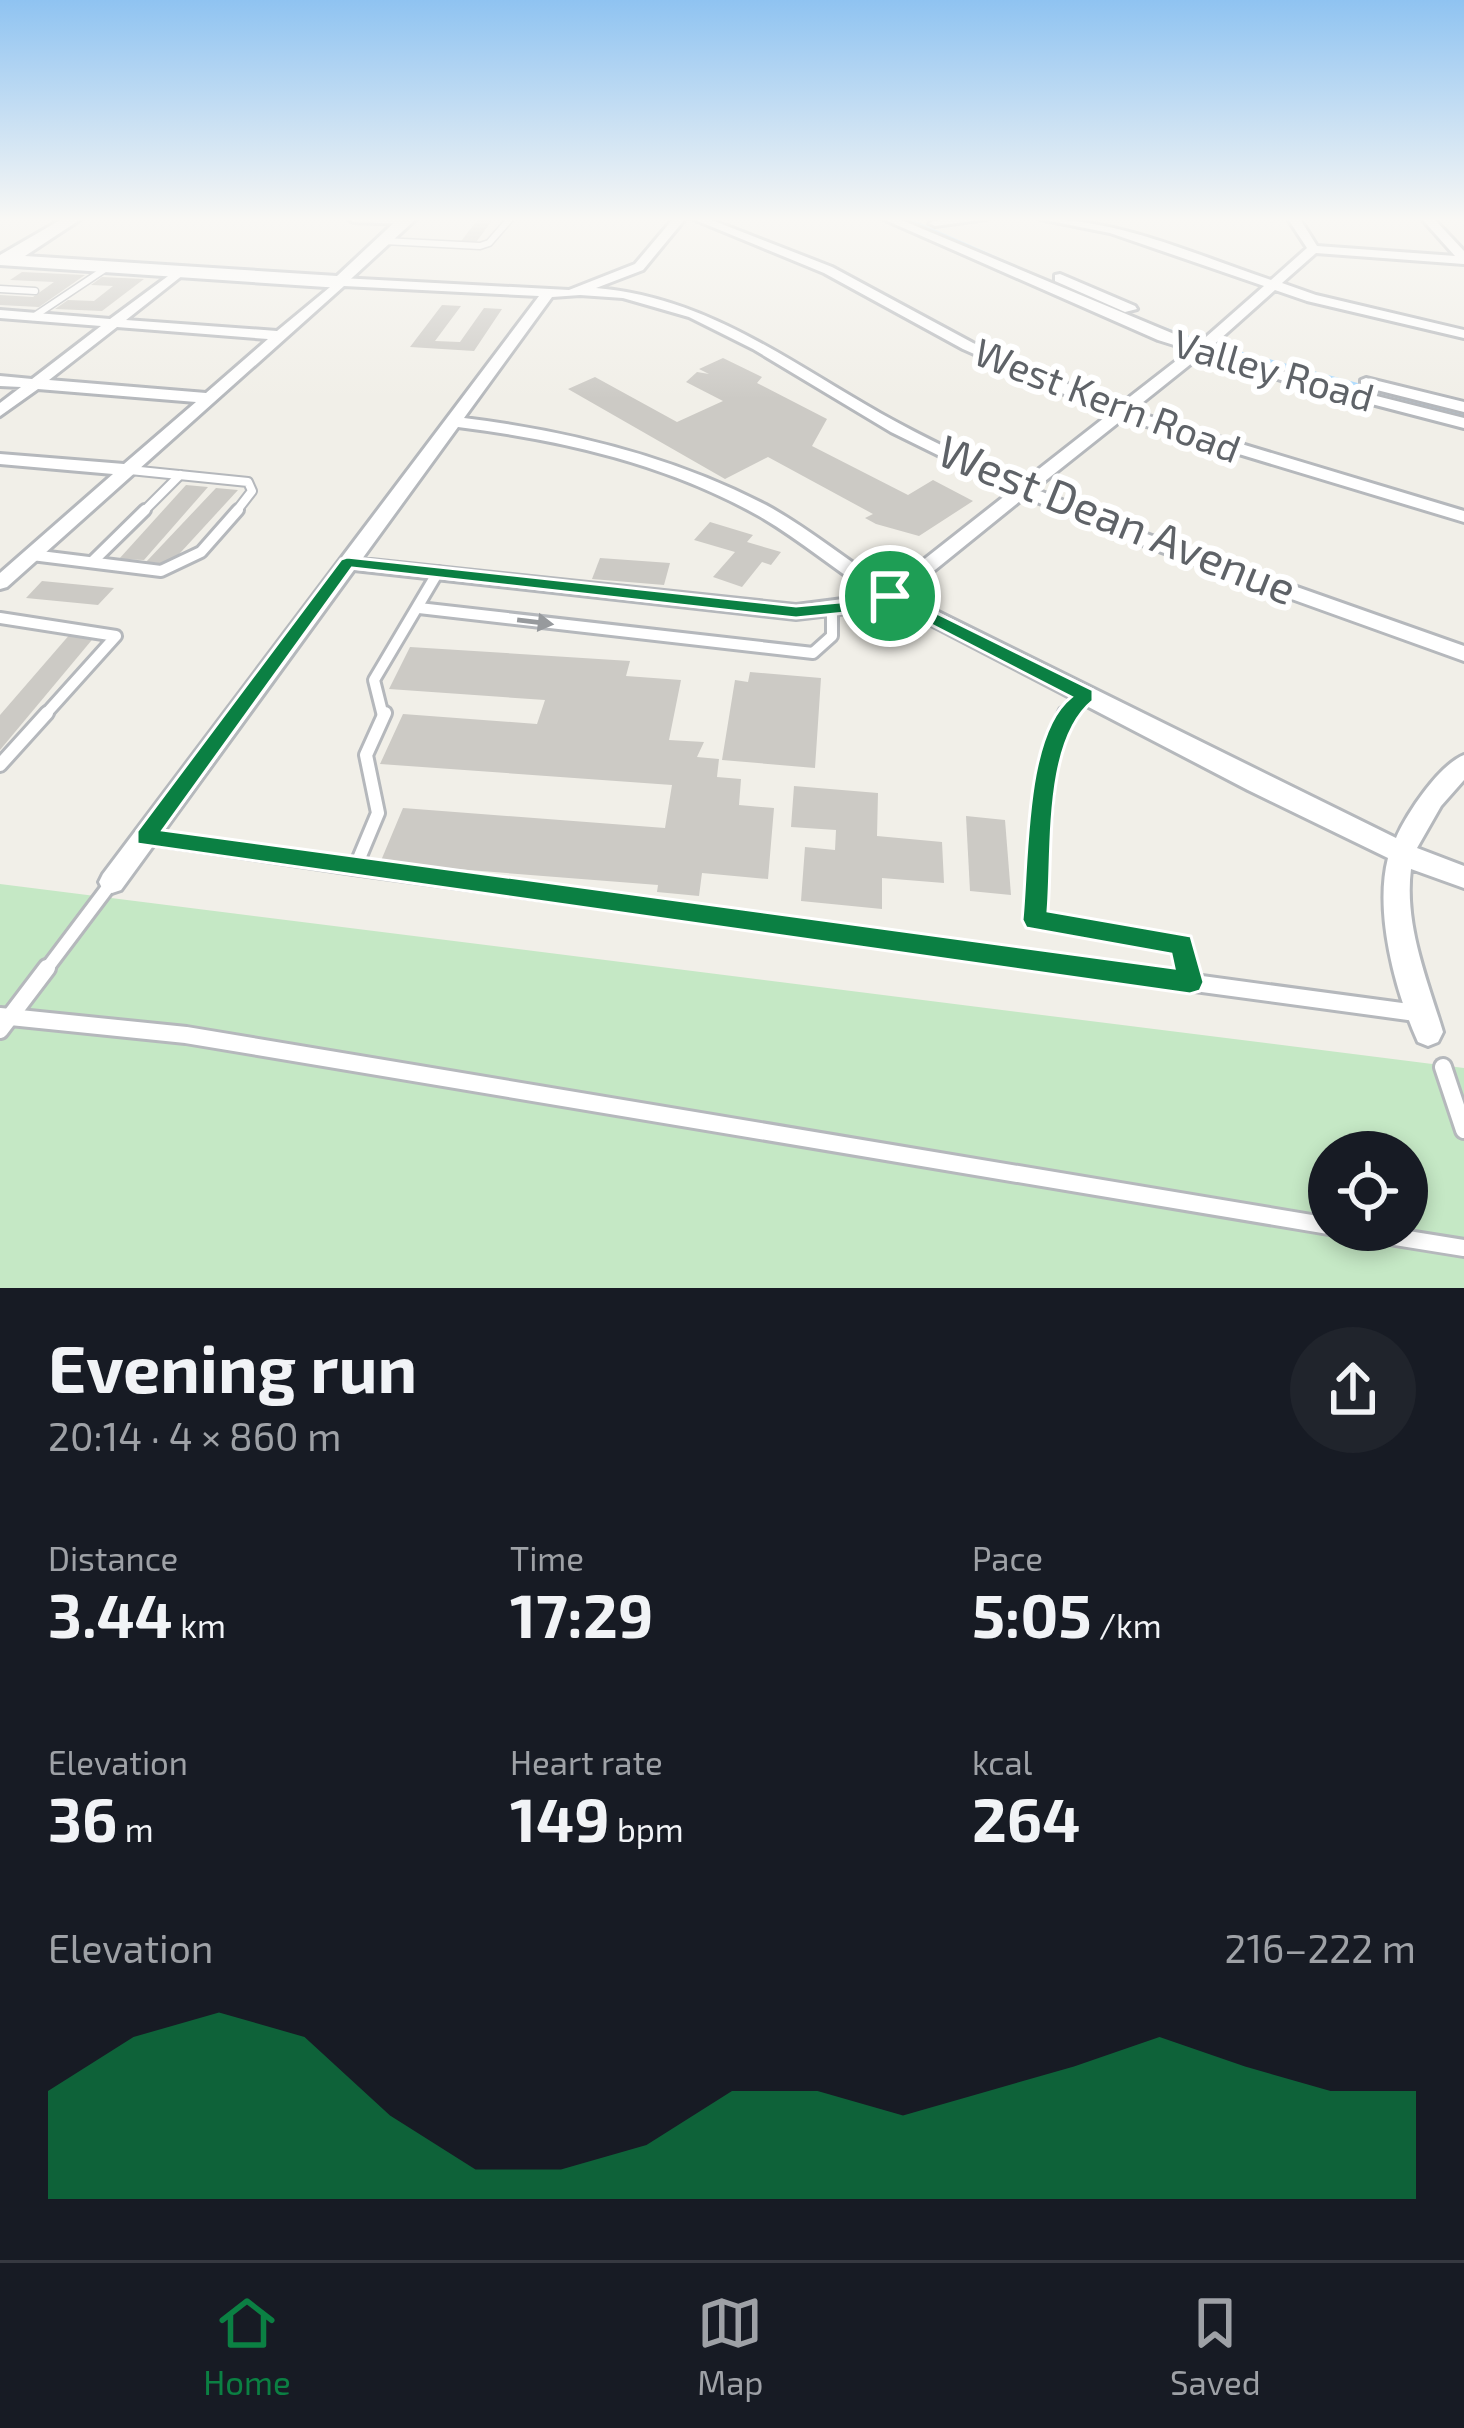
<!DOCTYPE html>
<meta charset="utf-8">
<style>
body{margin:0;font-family:"Exo 2",sans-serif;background:#20242c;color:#f1f3f6;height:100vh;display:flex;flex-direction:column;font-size:45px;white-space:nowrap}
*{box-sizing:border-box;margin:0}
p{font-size:39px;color:#9ea1a6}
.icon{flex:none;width:66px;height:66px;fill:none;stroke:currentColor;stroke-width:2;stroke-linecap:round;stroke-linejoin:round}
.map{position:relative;height:1288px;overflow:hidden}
.sheet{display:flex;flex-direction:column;background:#171b24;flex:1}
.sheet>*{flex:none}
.controls{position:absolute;left:1308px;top:1131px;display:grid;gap:24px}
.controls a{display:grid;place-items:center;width:120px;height:120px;border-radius:50%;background:#171b24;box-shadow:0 6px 18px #0003;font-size:60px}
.pin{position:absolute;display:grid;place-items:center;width:102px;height:102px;color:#fff;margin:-51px;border:6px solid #fff;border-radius:50%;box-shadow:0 3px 12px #0007}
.round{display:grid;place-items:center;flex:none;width:126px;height:126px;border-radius:63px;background:#20242c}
.head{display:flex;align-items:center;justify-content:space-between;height:204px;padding:0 48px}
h1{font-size:66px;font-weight:700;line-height:90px}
.figures{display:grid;grid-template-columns:repeat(3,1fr);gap:18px;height:204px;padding:12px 48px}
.figures div{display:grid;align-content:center}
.figures b{font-size:60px;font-weight:700}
.figures small{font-size:33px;font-weight:400}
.figures p{font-size:33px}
.chart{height:336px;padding:24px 48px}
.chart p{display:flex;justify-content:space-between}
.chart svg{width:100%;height:216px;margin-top:12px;fill:#0b8043;opacity:.7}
.dock{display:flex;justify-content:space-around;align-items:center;height:168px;border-top:3px solid #363941;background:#171b24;font-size:33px;color:#9ea1a6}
.dock a{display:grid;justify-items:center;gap:6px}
.dock .selected{color:#0b8043}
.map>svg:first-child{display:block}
</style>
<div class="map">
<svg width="1464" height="1288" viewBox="0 0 1464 1288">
<rect width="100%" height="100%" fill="#f1efe8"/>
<path fill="#c5e8c5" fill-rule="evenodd" d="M0,884l1464,184v220h-1464zM1329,1152h78v78h-78z"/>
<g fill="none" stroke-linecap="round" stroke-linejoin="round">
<g stroke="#aadaff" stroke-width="3">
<polyline points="908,219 1086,298"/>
<polyline points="1148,323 1196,340"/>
<polyline points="1216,347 1228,350"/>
</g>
<polyline stroke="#aadaff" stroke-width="4.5" points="1216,347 1464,414"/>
</g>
<g fill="#cccac5">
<polygon points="478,219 493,219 474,245 459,244"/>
<polygon points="22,272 85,275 39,307 0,305 0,295 33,297 54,282 10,280"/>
<polygon points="102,277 144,279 102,311 55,309 68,300 94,301 113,286 91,285"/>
<polygon points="442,305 461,306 435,341 460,342 484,308 502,309 474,351 410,347"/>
<polygon points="723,358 762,377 757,383 827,419 812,446 908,495 933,480 973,501 919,536 876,524 865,518 873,514 768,457 725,479 568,389 595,377 677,422 723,401 686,382 697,372 709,374 699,369"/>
<polygon points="186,485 208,487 144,560 119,559"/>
<polygon points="216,488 238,490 170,564 146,562"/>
<polygon points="710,522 753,535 747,542 781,552 771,565 762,562 742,587 713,577 735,552 694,540"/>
<polygon points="600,558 670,563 664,585 592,579"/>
<polygon points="42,581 114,588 98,605 26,598"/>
<polygon points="71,633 96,635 0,750 0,715"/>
<polygon points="410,647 630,661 626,676 681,680 669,740 704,742 697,757 719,759 717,777 741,779 739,805 774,808 768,879 702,873 699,896 657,892 658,885 380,863 403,808 665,828 672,785 380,764 403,714 537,724 545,700 389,689"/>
<polygon points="750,672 821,678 815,768 722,760 735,680 748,682"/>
<polygon points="794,786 878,793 877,836 942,842 944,883 882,878 882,909 801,901 805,847 835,850 836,830 791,827"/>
<polygon points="966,816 1005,820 1011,895 970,891"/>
</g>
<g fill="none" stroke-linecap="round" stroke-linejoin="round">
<defs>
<g id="lane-far4">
<polyline points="384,241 480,246 489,243 510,219"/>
<polyline points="0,289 35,291"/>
<polyline points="33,317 108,267"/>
</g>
<g id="lane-far3">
<polyline points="130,470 248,482 252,491 235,513"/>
<polyline points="142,513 180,475"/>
</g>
<g id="lane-far2">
<polyline points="32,555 161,571 201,552 238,510"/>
<polyline points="92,562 145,510"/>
<polyline points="419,608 813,653 832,636 832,610"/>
<polyline points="0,618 116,636 44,716"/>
<polyline points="383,716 374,680 438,572"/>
<polyline points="1064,716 1086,695"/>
</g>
<g id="lane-far1">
<polyline points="385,713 366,755 378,813 355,868 1105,971"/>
<polyline points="1065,713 1050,755 1035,920 1182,944 1188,971"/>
<polyline points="0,765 47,713"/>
<polyline points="145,837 355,868"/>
<polyline points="45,971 112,882"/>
</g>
<g id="lane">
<polyline points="1084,968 1416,1013"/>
<polyline points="1187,968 1190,982"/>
<polyline points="0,1016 186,1035 1329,1226"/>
<polyline points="0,1030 47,968"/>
<polyline points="1443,1067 1464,1130"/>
<polyline points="1352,1230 1464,1248"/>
</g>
<g id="street">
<polygon points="348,219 410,219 412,221 406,224 354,222"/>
<path d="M673,219h12l-42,51 -47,18c110,9 192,73 284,125 46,26 94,48 141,70l88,-69 -146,-65 -139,-76 -131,-54h16l123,48 141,76 145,63 72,-56 -32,-10 -275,-121h16l299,125 66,-58 -154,-53 -70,-14c80,0 156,36 231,61l36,-32 -19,-29h12l17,27 138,10 -33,-37h12l30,32v13l-148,-11 -34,30 34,12 148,35v8l-157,-37 -32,-11 -65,58 87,28 167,42v10l-177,-46 -85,-27 -70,56 332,100v11l-341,-103 -88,70 106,43 323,114v15l-336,-121 -103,-43 -121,98 492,243c11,-25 43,-73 68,-83v25l-23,26 -24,42 47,18v22l-53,-19c-7,56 16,110 32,163l-5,10 -10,4 -10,-4c-23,-51 -44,-130 -30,-184l-140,-68 -359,-187 -25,8 -68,8 -442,-49 -233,320 -9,3 -9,-3 -4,-8 4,-8 436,-578 -195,-10 -337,301 -7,2v-16l113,-99 -113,-10v-10l124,10 72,-62 -158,-13 -38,27v-13l21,-16 -21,-1v-10l32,3 69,-53 -101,-8v-8l110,9 69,-51 6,4 -2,3 -57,45 151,11 64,-53 228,12 66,-26zM580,295l43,3 66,19 64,32 138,83 120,59 -122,96c-42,-26 -80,-59 -123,-82 -94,-49 -198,-74 -302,-87l88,-121zM117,327l151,12 -62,54 -157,-13zM458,427c104,13 209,37 301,89 40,23 76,54 115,79l-78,10 -434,-46z"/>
<polygon points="987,219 935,226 929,223 942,219"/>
<polygon points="1060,274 1135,306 1137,309 1125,312 1055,281 1055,275"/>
<polygon points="1366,378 1464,402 1464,412 1361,386 1361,380"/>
</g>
<polygon id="secondary" points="62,219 81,219 25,256 337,276 398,219 416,219 341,288 0,265 0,255"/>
</defs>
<use href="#lane-far4" stroke="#b5b8bc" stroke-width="9"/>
<use href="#lane-far3" stroke="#b5b8bc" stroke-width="12"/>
<use href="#lane-far2" stroke="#b5b8bc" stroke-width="16"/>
<use href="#lane-far1" stroke="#b5b8bc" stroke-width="18"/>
<use href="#lane" stroke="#b5b8bc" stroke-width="22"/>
<use href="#street" stroke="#b5b8bc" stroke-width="6"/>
<use href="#secondary" stroke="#b6babf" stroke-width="6"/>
<use href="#lane-far4" stroke="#fff" stroke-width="6"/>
<use href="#lane-far3" stroke="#fff" stroke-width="8"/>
<use href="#lane-far2" stroke="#fff" stroke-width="10"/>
<use href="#lane-far1" stroke="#fff" stroke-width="12"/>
<use href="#lane" stroke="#fff" stroke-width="16"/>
<use href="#street" fill="#fff" fill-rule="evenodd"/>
<use href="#secondary" fill="#fff" fill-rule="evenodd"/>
</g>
<defs><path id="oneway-solid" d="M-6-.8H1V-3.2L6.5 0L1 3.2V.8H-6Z" transform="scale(3)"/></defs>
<use fill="#979a9d" href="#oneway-solid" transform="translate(535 622) rotate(7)"/>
<linearGradient id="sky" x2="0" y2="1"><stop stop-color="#8fc3f1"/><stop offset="0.55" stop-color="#f9f8f5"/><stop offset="1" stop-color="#f9f8f5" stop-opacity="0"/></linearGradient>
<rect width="1464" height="399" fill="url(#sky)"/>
<path fill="#0b8043" stroke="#fff" stroke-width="3" fill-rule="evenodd" d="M347,557l449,49 66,-6 28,-10 203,100v11c-49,40 -40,149 -45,210l143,25 13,46 -4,9 -10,3 -1053,-150v-13l204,-272zM352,568l444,50 69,-7 24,-8 182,94c-47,37 -43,164 -49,223l4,8 145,26 3,14 -1011,-138z"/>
<g text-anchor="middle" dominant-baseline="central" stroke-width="12" stroke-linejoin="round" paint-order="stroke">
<g font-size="39" fill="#5f6368" stroke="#fff">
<text transform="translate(1274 369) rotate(16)">Valley Road</text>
<text transform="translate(1108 399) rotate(21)">West Kern Road</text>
</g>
<g font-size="45" fill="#5f6368" stroke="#fff">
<text transform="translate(1118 518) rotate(22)">West Dean Avenue</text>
</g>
</g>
</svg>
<div class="controls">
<a><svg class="icon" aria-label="locate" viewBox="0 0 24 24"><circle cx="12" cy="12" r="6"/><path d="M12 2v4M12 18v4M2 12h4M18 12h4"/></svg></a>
</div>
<div class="pin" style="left:890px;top:596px;background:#1e9e55"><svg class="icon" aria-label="arrive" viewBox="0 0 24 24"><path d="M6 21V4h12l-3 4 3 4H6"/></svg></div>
</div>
<section class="sheet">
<div class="head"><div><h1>Evening run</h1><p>20:14 · 4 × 860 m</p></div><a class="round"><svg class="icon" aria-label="share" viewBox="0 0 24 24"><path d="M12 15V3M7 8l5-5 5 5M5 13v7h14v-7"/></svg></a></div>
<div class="figures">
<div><p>Distance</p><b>3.44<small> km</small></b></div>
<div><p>Time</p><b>17:29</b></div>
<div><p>Pace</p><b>5:05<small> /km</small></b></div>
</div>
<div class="figures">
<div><p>Elevation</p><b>36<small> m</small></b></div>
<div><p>Heart rate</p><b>149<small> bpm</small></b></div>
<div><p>kcal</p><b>264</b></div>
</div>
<div class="chart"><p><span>Elevation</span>216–222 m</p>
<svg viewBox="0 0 160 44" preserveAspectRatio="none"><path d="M0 44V22L10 11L20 6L30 11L40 27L50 38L60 38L70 33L80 22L90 22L100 27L110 22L120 17L130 11L140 17L150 22L160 22V44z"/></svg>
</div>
</section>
<nav class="dock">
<a class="selected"><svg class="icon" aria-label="home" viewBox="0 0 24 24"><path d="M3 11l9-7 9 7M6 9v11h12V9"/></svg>Home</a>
<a><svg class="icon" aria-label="map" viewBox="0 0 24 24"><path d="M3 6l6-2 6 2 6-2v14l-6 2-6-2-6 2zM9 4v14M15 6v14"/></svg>Map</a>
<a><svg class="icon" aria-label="saved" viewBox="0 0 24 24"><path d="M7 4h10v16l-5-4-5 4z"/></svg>Saved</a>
</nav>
